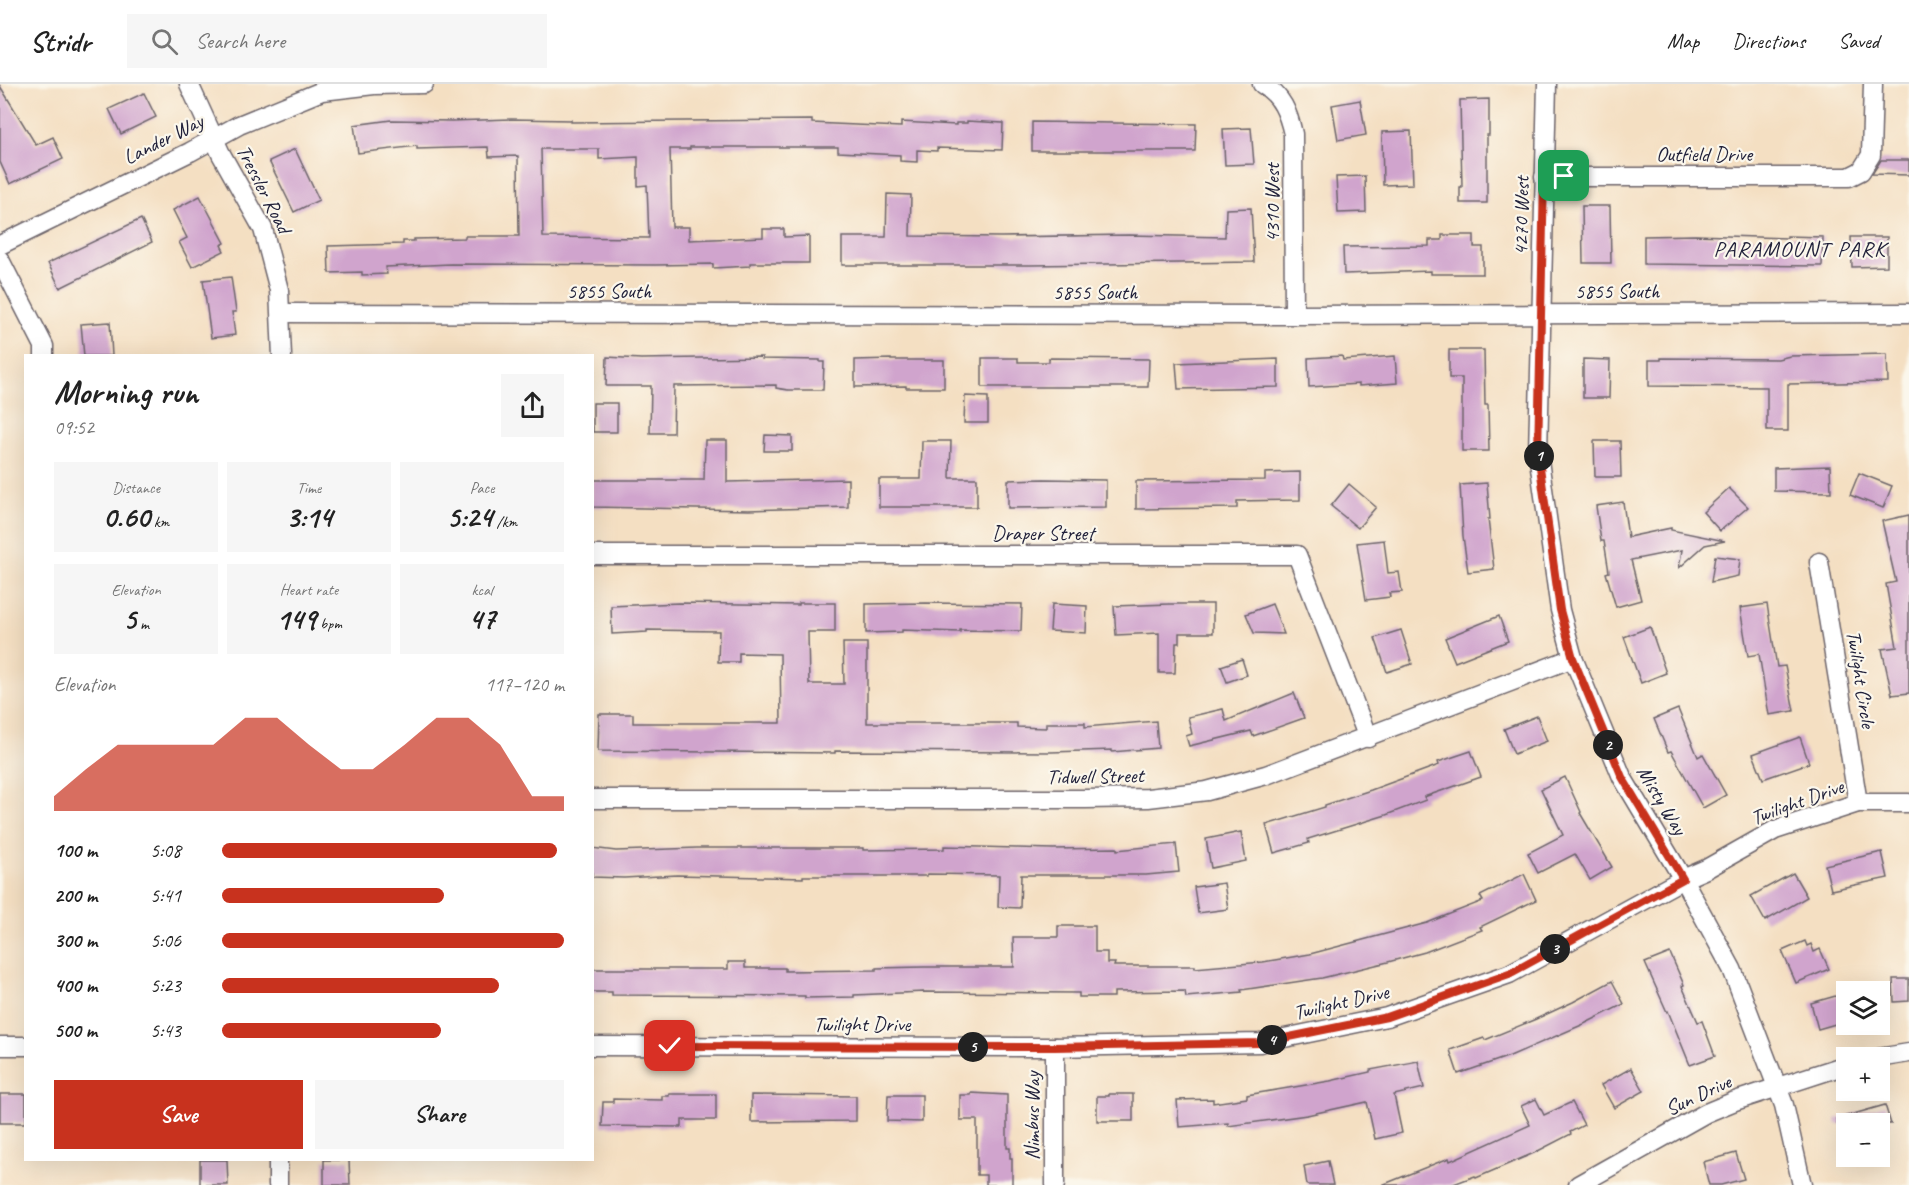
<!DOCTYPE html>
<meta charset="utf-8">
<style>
body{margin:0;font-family:Caveat,sans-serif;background:#f6f6f6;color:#222;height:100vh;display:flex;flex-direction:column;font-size:22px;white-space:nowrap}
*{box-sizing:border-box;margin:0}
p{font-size:20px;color:#767676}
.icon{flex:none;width:33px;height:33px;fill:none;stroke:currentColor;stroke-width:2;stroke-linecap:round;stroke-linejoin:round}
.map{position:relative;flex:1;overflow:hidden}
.details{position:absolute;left:24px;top:270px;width:570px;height:807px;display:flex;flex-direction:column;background:#fff;border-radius:0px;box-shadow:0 6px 24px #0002}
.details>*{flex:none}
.buttons{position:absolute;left:1836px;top:897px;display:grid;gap:12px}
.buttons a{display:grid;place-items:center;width:54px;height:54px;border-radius:0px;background:#fff;box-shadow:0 6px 24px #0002;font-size:30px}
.pin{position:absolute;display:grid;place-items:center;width:51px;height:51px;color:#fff;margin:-26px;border-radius:12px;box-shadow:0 3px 9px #0006}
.km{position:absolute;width:30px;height:30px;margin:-15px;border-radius:50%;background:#222;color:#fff;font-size:16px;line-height:30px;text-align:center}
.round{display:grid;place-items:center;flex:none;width:63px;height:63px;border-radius:0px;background:#f6f6f6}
.headline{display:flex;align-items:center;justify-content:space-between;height:102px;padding:0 30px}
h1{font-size:33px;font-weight:700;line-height:45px}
.metrics{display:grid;grid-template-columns:repeat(3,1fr);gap:9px;height:102px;padding:6px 30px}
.metrics div{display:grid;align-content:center;border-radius:0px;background:#f6f6f6;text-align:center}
.metrics b{font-size:30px;font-weight:700}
.metrics small{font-size:16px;font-weight:400}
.metrics p{font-size:16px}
.chart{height:168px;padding:12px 30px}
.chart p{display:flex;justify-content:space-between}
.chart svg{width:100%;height:108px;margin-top:6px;fill:#c8321e;opacity:.7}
.cta{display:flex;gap:12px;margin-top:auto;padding:12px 30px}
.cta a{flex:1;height:69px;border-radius:0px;background:#c8321e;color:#fff;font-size:24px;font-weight:700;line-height:69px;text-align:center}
.cta a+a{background:#f6f6f6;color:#222}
ul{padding:0 30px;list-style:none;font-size:20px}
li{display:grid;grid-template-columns:96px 72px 1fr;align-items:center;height:45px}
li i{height:15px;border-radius:8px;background:#c8321e}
header{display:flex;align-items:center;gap:36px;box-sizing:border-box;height:84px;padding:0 30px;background:#fff;border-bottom:2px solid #e0e0e0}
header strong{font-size:28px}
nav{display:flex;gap:33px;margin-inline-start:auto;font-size:21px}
.search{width:420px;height:54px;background:#f6f6f6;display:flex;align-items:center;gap:15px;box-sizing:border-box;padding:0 21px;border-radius:0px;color:#767676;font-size:22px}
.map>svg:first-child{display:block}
</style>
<header>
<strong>Stridr</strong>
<div class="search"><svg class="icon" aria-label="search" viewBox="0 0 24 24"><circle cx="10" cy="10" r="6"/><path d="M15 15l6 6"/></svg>Search here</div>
<nav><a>Map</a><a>Directions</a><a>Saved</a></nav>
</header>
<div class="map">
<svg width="1909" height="1101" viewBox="0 0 1909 1101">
<rect width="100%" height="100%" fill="#fbf7ec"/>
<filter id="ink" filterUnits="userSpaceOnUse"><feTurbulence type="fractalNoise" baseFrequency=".0167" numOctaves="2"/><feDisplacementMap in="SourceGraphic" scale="12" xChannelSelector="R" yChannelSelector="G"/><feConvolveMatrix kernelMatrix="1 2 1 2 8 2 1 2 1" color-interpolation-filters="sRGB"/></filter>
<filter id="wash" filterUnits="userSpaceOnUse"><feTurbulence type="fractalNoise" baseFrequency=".008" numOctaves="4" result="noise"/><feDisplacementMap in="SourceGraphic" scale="24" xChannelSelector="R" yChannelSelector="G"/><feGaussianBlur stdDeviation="1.35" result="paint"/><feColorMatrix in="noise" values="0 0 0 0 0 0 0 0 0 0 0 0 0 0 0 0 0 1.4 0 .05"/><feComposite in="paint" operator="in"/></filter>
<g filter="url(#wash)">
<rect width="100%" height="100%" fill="#f4dfc2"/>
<g id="blocks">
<g fill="#d0a4cd" fill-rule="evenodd">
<polygon points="0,2 36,61 53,53 63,75 10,100 0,78"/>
<polygon points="144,9 156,33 121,50 109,25"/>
<polygon points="1489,15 1489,51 1487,51 1487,119 1460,119 1460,103 1462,103 1460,16"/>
<polygon points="1360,16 1366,51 1338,56 1332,21"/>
<path d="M511,35l60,1v2l241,-2v3l89,4v-5l55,3v-2h11v-2l36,2 -1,27 -65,-2v3l-20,-1v12l-17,-1v-6l-62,-3v-5h-148v2h-20l2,78h17v13l74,-3v-8h21v8l25,-1v27h-59v3l-37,2v-4l-58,1 -205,-1 -64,3 1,7 -25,1v-3l-33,1 -1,-27 75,-2v-3h11v-2l51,-1v-2h54l-1,-80 -29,1 -1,-10 -71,2v-3l-59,7 -4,-28 37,-5 60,1zM541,65h58v10l39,-2v29l9,-1 2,53 -106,-1z"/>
<polygon points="1032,38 1196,40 1195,67 1032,67"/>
<polygon points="1251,44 1254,80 1225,81 1223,45"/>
<polygon points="1411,47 1413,100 1383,101 1382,48"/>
<polygon points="295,65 319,116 294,128 269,77"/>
<polygon points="1881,76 1909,76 1909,91 1872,90"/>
<polygon points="1365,92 1366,128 1338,129 1336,93"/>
<polygon points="887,110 911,111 910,152 1001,153 1129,151 1225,153 1226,125 1251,124 1254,178 1031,181 842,181 842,153 886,153"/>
<polygon points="200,112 225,159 221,161 224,167 192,183 179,158 187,154 173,126"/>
<polygon points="1582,122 1610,122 1611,179 1583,179"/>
<polygon points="141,135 152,158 60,204 48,179"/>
<polygon points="1442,151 1474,151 1474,163 1483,163 1483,190 1431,190 1431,187 1344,190 1343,163 1429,162 1429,156 1442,156"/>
<polygon points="1696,151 1787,154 1787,152 1823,153 1822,182 1644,180 1644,152"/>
<polygon points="1851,153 1887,153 1887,182 1852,183"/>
<polygon points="231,193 236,228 232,228 235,251 211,254 203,196"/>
<polygon points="110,238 112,272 84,272 81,240"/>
<polygon points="1449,266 1484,266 1485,321 1488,321 1489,367 1462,367 1462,294 1449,294"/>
<polygon points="1887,270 1888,298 1788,300 1788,347 1767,347 1767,303 1649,302 1649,276 1661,276 1661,274 1778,275 1790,272"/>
<polygon points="1342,272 1343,276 1395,272 1397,299 1359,302 1359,300 1309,303 1308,274"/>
<polygon points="607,273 641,275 762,273 762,275 820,276 820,278 824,278 823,306 788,306 776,304 776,301 674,302 673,349 650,349 651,302 606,302"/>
<polygon points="982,274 1018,274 1018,278 1049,278 1049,274 1149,275 1148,303 982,303"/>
<polygon points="891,275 891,276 944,276 944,304 906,304 906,302 855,303 855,276"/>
<polygon points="1278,275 1278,303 1178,305 1176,279"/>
<polygon points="1583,275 1610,276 1609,314 1583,314"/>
<polygon points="965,312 988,313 988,339 964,339"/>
<rect x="593" y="319" width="24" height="29"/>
<polygon points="765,351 792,352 792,367 764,367"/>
<polygon points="705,356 727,356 727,398 848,395 848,423 749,426 592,423 592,396 704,396"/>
<polygon points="922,357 951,357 950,394 977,394 977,423 879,423 879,395 921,395"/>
<polygon points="1594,357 1620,357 1621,393 1595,393"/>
<polygon points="1830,382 1831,408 1774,407 1774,384"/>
<polygon points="1300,388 1300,416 1237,417 1237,424 1136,425 1136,397 1265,396 1265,389"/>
<polygon points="1859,389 1892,402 1883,424 1850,411"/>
<polygon points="1044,395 1106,396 1106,423 1008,424 1008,396"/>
<polygon points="1487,399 1490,435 1488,435 1494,485 1468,488 1463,452 1460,401"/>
<polygon points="1349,400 1376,423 1358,444 1331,422"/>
<polygon points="1729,404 1748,423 1720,447 1703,428"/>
<polygon points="1623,418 1628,453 1671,444 1671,446 1725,457 1705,461 1679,484 1682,466 1631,476 1641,516 1616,523 1606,489 1609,488 1604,457 1601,457 1596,422"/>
<polygon points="1909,431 1909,609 1892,611 1882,565 1897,563 1886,500 1896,498 1882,437"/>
<polygon points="1384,456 1388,489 1399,488 1402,508 1389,509 1390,513 1366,516 1357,459"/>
<polygon points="1715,472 1740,475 1738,492 1711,498"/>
<polygon points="679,519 799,521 799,519 835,519 835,548 808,548 809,600 844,600 843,559 867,559 867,639 1017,639 1017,643 1046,644 1046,639 1085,639 1085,643 1156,637 1158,664 1112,668 1112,666 1051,668 835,667 835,669 598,667 599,630 633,630 633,639 781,639 780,570 739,569 739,578 718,578 719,547 647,546 647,548 612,550 611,522"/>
<polygon points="926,519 1022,520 1021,547 960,546 960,548 902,546 902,548 866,549 866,520"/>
<polygon points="1052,520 1087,522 1086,549 1050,547"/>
<polygon points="1170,520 1213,520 1213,549 1179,549 1179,559 1176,559 1175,589 1159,589 1159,549 1116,551 1114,522"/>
<polygon points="1272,520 1284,550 1254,549 1246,530"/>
<polygon points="1767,520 1777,583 1785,582 1794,627 1769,631 1759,570 1748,572 1740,524"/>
<polygon points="1499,532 1508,557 1455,578 1445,554"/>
<polygon points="1650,543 1666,589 1641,599 1624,553"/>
<polygon points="1401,546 1412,580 1387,588 1375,554"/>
<polygon points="1242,575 1247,591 1227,598 1221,582"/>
<polygon points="1294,609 1304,634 1253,652 1251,647 1189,662 1186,652 1192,650 1188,633 1223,625 1226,637"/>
<polygon points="1678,625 1698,673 1703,670 1726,711 1703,724 1671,667 1668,668 1654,635"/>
<polygon points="1537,632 1547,657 1514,670 1504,645"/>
<polygon points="1800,653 1809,679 1763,695 1753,670"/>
<polygon points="1471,667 1481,693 1424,713 1426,716 1386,731 1308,755 1309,759 1274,769 1266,741 1325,723 1325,721 1371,706 1439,681 1438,678"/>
<polygon points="1565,693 1581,728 1580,729 1612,783 1590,796 1575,770 1538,789 1528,769 1563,751 1541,705"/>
<polygon points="1241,748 1246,777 1211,784 1206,755"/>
<polygon points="1176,760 1179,788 1146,791 1021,791 1020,824 998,823 999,791 927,790 927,792 803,792 803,794 677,791 624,794 592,793 592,764 616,767 697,764 863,764 863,766 944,765 944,762 1053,765 1117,764 1117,766"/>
<polygon points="1882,768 1888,794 1831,806 1825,781"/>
<polygon points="1793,789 1807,813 1765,837 1751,812"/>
<polygon points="1524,790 1536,816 1480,843 1482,846 1425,868 1388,878 1322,894 1241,906 1242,908 1186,913 1185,907 1114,908 1114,913 1079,913 1079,909 924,908 854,911 854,913 805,914 805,912 612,911 612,908 592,908 592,885 728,885 728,878 745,878 745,884 785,884 785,887 876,886 876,884 924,883 1014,883 1013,853 1058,853 1058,842 1095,842 1095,868 1107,868 1107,879 1115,879 1114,882 1195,882 1195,884 1263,878 1310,870 1427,839 1483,817 1480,812"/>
<polygon points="1224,799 1228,825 1198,829 1194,803"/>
<polygon points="1805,857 1807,862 1811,860 1814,868 1820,865 1829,885 1796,899 1782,867"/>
<polygon points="1670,869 1684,901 1682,902 1698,938 1702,937 1715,972 1690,981 1668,927 1667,928 1645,879"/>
<polygon points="1893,895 1909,895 1909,917 1894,918"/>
<polygon points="1612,897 1624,920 1584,940 1510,972 1458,990 1450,966 1484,954 1485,956 1536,935 1573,918"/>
<polygon points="1846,909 1846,937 1818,945 1811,919"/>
<polygon points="1418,977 1424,1004 1394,1011 1402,1049 1375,1055 1367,1018 1307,1031 1228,1042 1228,1039 1179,1043 1177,1016 1213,1015 1213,1019 1247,1014 1247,1011 1330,997 1370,988 1370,986"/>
<polygon points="1631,984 1644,1007 1614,1024 1601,1001"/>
<polygon points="971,1009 1007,1011 1007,1064 1010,1064 1010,1074 1012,1074 1012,1101 986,1101 986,1091 977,1091 977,1036 960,1036 960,1011 971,1011"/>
<rect x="0" y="1010" width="26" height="29"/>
<polygon points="669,1010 716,1010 716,1036 682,1036 682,1043 602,1042 603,1018 613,1018 613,1015 662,1016 662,1012 669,1012"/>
<polygon points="1109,1010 1133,1010 1133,1037 1097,1037 1097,1012 1109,1012"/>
<polygon points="751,1011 856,1012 856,1037 751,1038"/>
<polygon points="888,1011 922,1011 922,1038 887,1037"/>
<polygon points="1536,1015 1544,1031 1572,1018 1584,1041 1570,1048 1571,1050 1534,1069 1476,1094 1475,1092 1451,1101 1382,1101 1449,1074 1450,1077 1530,1041 1521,1022"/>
<polygon points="1885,1021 1891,1040 1837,1040 1836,1035"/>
<polygon points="1736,1069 1744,1095 1721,1101 1709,1101 1703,1078"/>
<polygon points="200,1076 227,1076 228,1101 200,1101"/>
<polygon points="324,1076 349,1076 350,1101 324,1101"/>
<polygon points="1328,1077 1333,1101 1307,1101 1304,1082"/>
</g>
</g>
</g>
<g filter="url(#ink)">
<use href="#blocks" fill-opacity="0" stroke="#6c646a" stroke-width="1.5"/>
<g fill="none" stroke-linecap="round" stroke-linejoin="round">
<defs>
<g id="minor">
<polyline points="189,0 221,70 263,145 279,206 282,272"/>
<path d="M1262,0c20,12 26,28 31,50l1,181"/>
<polyline points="1547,0 1538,369 1560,526 1573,574 1622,693 1683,795 1732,885 1784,1021 1802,1101"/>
<polyline points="1544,93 1849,93 1861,87 1871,71 1873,0"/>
<polyline points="0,161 190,68 239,41 322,7 374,1 424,0"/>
<polyline points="0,176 44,262 44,272"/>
<polyline points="282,229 1294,231 1909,229"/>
<polyline points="592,471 1297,471 1368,654"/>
<polyline points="1819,478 1858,719"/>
<polyline points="592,715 1086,715 1148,714 1207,707 1266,691 1573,574"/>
<polyline points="0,962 26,962"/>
<polyline points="592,962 1055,963 1260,959 1387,933 1509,890 1683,795 1706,785 1775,746 1858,719 1909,719"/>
<polyline points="1055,963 1055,1101"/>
<polyline points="1878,974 1909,969"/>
<polyline points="278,1101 278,1076"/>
<polyline points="1578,1101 1706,1029 1735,1017 1846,981"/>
</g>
</defs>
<use href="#minor" stroke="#6c646a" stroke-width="21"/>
<use href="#minor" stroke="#fff" stroke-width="18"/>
</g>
</g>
<g fill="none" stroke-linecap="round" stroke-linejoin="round" filter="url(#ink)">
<defs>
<polyline id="route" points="670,962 1055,963 1260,959 1387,933 1509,890 1683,795 1622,693 1573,574 1560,526 1538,369 1544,93 1564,92"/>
</defs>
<use href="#route" stroke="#fff" stroke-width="12"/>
<use href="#route" stroke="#c8321e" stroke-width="8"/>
</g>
<g text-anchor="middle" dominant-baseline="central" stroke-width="4.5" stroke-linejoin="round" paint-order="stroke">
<g font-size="21" fill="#22223b" stroke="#fbf7ec">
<text transform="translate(163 55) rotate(-27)">Lander Way</text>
<text x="1704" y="70">Outfield Drive</text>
<text transform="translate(264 105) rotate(63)">Tressler Road</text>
<text transform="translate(1272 119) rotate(-90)">4310 West</text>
<text transform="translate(1521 132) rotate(-89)">4270 West</text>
<text x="609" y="207">5855 South</text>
<text x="1617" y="207">5855 South</text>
<text x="1095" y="208">5855 South</text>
<text x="1043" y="449">Draper Street</text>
<text transform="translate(1861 595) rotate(81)">Twilight Circle</text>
<text transform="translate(1095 692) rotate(-1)">Tidwell Street</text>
<text transform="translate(1662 716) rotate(59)">Misty Way</text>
<text transform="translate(1797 718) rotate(-20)">Twilight Drive</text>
<text transform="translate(1341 918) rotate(-13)">Twilight Drive</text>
<text x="862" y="940">Twilight Drive</text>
<text transform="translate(1698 1011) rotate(-25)">Sun Drive</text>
<text transform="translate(1032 1032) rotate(-90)">Nimbus Way</text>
</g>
<g font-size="22" letter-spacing="1.5" fill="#22223b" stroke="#fbf7ec">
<text x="1800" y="165">PARAMOUNT PARK</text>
</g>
</g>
</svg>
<div class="buttons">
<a><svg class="icon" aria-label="layers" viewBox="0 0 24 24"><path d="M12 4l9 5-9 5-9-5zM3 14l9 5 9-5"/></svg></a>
<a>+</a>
<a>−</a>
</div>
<div class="pin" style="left:1564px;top:92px;background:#1e9e55"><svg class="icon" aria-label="arrive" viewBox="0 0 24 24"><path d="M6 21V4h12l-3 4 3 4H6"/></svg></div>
<div class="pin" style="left:670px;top:962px;background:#d93025"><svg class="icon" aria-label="check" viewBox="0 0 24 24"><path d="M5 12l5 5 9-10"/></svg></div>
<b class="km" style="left:1539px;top:372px">1</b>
<b class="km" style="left:1608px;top:661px">2</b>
<b class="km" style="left:1555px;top:865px">3</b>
<b class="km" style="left:1272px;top:956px">4</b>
<b class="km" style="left:973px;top:963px">5</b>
<section class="details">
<div class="headline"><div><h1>Morning run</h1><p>09:52</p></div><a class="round"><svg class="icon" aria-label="share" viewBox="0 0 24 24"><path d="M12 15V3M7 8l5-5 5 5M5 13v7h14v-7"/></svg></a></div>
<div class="metrics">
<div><p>Distance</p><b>0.60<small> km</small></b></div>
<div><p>Time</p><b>3:14</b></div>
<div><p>Pace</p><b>5:24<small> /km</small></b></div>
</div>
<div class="metrics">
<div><p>Elevation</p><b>5<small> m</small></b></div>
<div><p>Heart rate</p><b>149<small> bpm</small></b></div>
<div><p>kcal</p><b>47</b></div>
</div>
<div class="chart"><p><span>Elevation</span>117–120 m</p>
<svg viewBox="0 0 160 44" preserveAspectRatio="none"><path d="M0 44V38L10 27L20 17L30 17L40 17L50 17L60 6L70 6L80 17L90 27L100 27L110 17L120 6L130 6L140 17L150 38L160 38V44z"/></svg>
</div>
<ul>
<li><b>100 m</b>5:08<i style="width:98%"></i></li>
<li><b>200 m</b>5:41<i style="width:65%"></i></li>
<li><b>300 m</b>5:06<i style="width:100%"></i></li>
<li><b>400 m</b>5:23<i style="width:81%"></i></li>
<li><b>500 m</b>5:43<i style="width:64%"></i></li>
</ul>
<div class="cta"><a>Save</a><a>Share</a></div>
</section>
</div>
